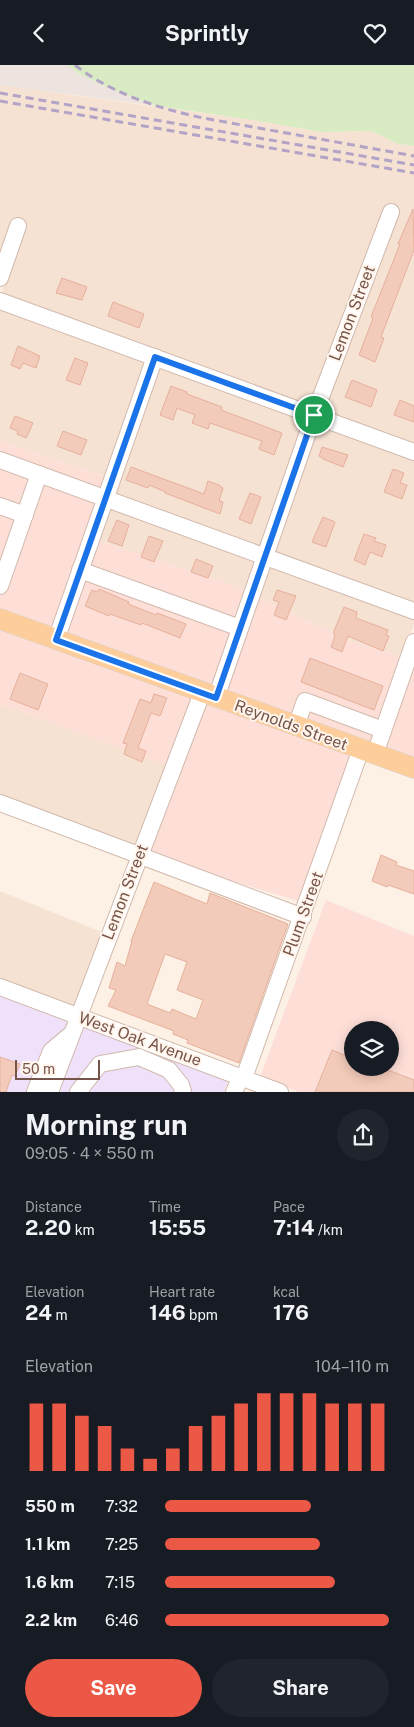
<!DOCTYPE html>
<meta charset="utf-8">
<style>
body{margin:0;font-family:"Public Sans",sans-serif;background:#20242c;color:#f1f3f6;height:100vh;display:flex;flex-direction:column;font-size:19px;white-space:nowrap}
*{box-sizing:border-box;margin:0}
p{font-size:16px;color:#9ea1a6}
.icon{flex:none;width:28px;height:28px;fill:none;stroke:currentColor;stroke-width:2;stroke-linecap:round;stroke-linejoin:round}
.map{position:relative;height:1027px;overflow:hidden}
.panel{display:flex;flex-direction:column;background:#171b24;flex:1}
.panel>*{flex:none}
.buttons{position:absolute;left:344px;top:956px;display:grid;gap:10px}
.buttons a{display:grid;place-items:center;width:55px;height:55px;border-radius:50%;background:#171b24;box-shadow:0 2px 12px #0003;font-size:25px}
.scale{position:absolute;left:15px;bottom:12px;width:85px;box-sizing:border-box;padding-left:5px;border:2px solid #775449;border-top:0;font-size:14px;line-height:18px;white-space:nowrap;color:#775449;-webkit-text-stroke:4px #fff5ec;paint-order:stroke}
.pin{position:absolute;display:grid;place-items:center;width:42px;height:42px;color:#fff;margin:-21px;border:2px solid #fff;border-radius:50%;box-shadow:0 1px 5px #0007}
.round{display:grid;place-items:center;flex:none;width:52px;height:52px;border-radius:26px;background:#20242c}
.overview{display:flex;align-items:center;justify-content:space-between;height:85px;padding:0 25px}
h1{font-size:28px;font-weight:700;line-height:38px}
.metrics{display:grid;grid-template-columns:repeat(3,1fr);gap:8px;height:85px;padding:5px 25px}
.metrics div{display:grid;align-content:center}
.metrics b{font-size:21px;font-weight:700}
.metrics small{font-size:14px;font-weight:400}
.metrics p{font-size:14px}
.chart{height:140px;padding:10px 25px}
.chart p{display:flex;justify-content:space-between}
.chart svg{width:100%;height:90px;margin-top:5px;stroke:#eb5846;stroke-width:6}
.button{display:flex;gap:10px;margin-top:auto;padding:10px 25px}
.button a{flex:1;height:58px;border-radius:30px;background:#eb5846;color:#fff;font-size:20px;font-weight:700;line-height:58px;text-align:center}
.button a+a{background:#20242c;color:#f1f3f6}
ul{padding:0 25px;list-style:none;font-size:16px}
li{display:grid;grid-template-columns:80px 60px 1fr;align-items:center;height:38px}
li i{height:12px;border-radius:6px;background:#eb5846}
header{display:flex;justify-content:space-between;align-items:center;height:65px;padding:0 25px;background:#171b24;font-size:22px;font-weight:700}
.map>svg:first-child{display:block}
</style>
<header><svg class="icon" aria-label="back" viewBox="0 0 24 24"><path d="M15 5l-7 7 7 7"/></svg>Sprintly<svg class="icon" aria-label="heart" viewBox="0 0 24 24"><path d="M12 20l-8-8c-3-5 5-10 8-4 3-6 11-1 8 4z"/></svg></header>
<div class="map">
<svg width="414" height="1027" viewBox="0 0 414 1027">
<rect width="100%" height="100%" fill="#fdf1e5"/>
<g fill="#f5e2d3">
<polygon points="0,20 253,55 322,67 371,66 398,79 414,81 414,380 321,346 398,142 388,139 311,342 1,229 25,157 14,153 0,195"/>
<polygon points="0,243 147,297 107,412 0,376"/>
<polygon points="158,300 306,354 246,527 228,518 97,475"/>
<polygon points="317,358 414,394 414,559 403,592 351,576 257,532"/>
<polygon points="0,639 166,699 136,781 0,731"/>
<polygon points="0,826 104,868 75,943 0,915"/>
</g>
<g fill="#fedfd8" fill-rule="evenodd">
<polygon points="0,376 107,412 53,567 0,547"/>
<polygon points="97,475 228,518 246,527 213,625 64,570"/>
<polygon points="257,532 351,576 403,592 371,681 224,629"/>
<polygon points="0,562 194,632 136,781 166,700 0,639"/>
<polygon points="414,596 414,696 382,685"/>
<polygon points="205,636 356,690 301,837 159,794 147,786"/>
<path d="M326,835l88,36v156h-115l-39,-15zM352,965h38v37h-38z"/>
</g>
<polygon fill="#ede4df" points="0,0 68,0 79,9 116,26 156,41 0,20"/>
<polygon fill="#eee1f9" points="0,922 231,1008 224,1027 0,1027"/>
<polygon fill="#d8ebc3" points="68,0 414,0 414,81 398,79 371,66 322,67 253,55 156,41 116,26 79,9"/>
<g fill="#f3cbbb" stroke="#e6b09b" fill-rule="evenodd">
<polygon points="413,144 414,185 381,272 384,273 375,297 359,290 372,256 373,252 371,252 400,179 398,179"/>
<polygon points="62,213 87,222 82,235 56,228"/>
<polygon points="113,237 144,249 139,263 108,251"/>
<polygon points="18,281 40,291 36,303 23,298 20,304 11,300"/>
<polygon points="75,293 88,298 80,320 66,315"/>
<polygon points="352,315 377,325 371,342 345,332"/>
<polygon points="171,321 187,327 187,329 222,342 221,345 282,368 274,390 259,384 262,376 210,358 208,364 192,358 195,350 177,343 173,355 160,350"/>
<polygon points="400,335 414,341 414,357 394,350"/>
<polygon points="15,351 33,358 26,373 17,369 18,366 10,363"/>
<polygon points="63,366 87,375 81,390 57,381"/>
<polygon points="322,382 348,390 343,402 323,394 323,393 319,391"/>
<polygon points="131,402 204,429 208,416 219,420 223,423 219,436 223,437 220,449 165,428 166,427 149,420 148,423 126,415"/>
<polygon points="393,404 404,408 400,418 407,420 402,434 384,427"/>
<polygon points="250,428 261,432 251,459 239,454"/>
<polygon points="323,452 335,457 326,482 312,477"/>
<polygon points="117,455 129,460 122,481 108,476"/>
<polygon points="364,469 376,473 374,476 386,480 382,492 370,487 365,500 354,495"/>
<polygon points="149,471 163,476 154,497 141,492"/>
<polygon points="196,494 213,501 208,513 191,507"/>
<polygon points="99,524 129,537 128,539 156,550 157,548 186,559 180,573 142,558 141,560 110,549 109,551 85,541 92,525 97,527"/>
<polygon points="277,525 296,531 286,555 274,550 279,537 273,535"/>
<polygon points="344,542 357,547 356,553 388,565 386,570 389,571 383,586 348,571 342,587 331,582 335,571 334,570 334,566"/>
<polygon points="310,593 383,621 374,645 301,617"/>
<polygon points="20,608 48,619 38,645 10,634"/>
<polygon points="154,629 167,633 160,651 151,648 138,683 146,686 142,697 124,689 127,679 123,678 140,634 151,638"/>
<polygon points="381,790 397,797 396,800 414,806 414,829 388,820 387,822 372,816"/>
<path d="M154,817l53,22 3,-11 78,31 -49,139 -52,-20 1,-3 -15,-6 1,-3 -66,-25 8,-16 -7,-2 8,-26 8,4 7,-25h-1zM165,889l22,8 -10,28 26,10 -7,19 -24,-10 -2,4 -23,-9z"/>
<polygon points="332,985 352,993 352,1002 380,1002 414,1015 414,1027 315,1027"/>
<polygon points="0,992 20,999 15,1011 12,1010 6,1027 0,1027"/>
</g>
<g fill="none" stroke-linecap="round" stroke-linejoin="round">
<defs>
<g id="minor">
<polyline points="0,213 18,161"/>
<polyline points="0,236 414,387"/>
<polyline points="0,395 414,546"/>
<polyline points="0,441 25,450"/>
<polyline points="80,505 240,563"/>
<polyline points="0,521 39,409"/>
<polyline points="56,575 155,292"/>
<polyline points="216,633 314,350 391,147"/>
<polyline points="296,661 305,636 383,665"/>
<polyline points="375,689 414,577"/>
<polyline points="0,738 303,852"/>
<polyline points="0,922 280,1027"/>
<polyline points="244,1013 361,684"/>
<polyline points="35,1027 51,986 70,970"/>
<polyline points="50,1027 202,628"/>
<polyline points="78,1027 100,999 139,992 169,1005 181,1020 183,1027"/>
<polyline points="234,1027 241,1012"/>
</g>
<polyline id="major" points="0,554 414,703"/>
</defs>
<use href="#minor" stroke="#d1b9ad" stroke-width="18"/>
<use href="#major" stroke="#d9cfcc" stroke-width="21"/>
<use href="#minor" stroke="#fff" stroke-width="16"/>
<use href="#major" stroke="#fdce9b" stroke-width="20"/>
<g stroke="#b2a3c7" stroke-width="3" stroke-dasharray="8 5" stroke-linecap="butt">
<path d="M75,0c37,29 83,43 128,53l211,38"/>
<polyline points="0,28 414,100"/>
<polyline points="0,36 414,108"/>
</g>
</g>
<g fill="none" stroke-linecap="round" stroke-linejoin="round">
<defs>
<polygon id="route" points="155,292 314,350 216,633 56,575"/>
</defs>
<use href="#route" stroke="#fff" stroke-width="10"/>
<use href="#route" stroke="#1a73e8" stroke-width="6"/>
</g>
<g text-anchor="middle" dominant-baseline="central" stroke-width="4" stroke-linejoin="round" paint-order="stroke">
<g font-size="16" fill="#775449" stroke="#fff5ec">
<text transform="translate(352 248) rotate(-69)">Lemon Street</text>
<text transform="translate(291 660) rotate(20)">Reynolds Street</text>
<text transform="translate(125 827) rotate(-69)">Lemon Street</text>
<text transform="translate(303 849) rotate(-70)">Plum Street</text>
<text transform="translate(140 974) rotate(20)">West Oak Avenue</text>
</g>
</g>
</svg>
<div class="buttons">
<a><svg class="icon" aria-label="layers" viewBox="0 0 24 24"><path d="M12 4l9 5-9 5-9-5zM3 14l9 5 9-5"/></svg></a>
</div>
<div class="scale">50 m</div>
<div class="pin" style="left:314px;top:350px;background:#1e9e55"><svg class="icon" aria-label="arrive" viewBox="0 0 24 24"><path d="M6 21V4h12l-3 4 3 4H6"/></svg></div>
</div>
<section class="panel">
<div class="overview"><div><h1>Morning run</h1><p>09:05 · 4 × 550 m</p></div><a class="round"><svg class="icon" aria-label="share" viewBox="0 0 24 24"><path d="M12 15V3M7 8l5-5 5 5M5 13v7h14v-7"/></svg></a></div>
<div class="metrics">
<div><p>Distance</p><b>2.20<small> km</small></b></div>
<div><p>Time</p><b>15:55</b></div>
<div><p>Pace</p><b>7:14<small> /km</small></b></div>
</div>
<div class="metrics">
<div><p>Elevation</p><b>24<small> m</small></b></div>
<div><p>Heart rate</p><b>146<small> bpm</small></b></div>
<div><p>kcal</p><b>176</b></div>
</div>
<div class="chart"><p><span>Elevation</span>104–110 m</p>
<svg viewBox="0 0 160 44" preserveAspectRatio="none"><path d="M5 44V11M15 44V11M25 44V17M35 44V22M45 44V33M55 44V38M65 44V33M75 44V22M85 44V17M95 44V11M105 44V6M115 44V6M125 44V6M135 44V11M145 44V11M155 44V11"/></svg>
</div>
<ul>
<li><b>550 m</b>7:32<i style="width:65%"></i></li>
<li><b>1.1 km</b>7:25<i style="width:69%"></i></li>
<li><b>1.6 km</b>7:15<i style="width:76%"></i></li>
<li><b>2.2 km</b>6:46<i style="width:100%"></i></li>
</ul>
<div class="button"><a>Save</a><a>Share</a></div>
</section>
